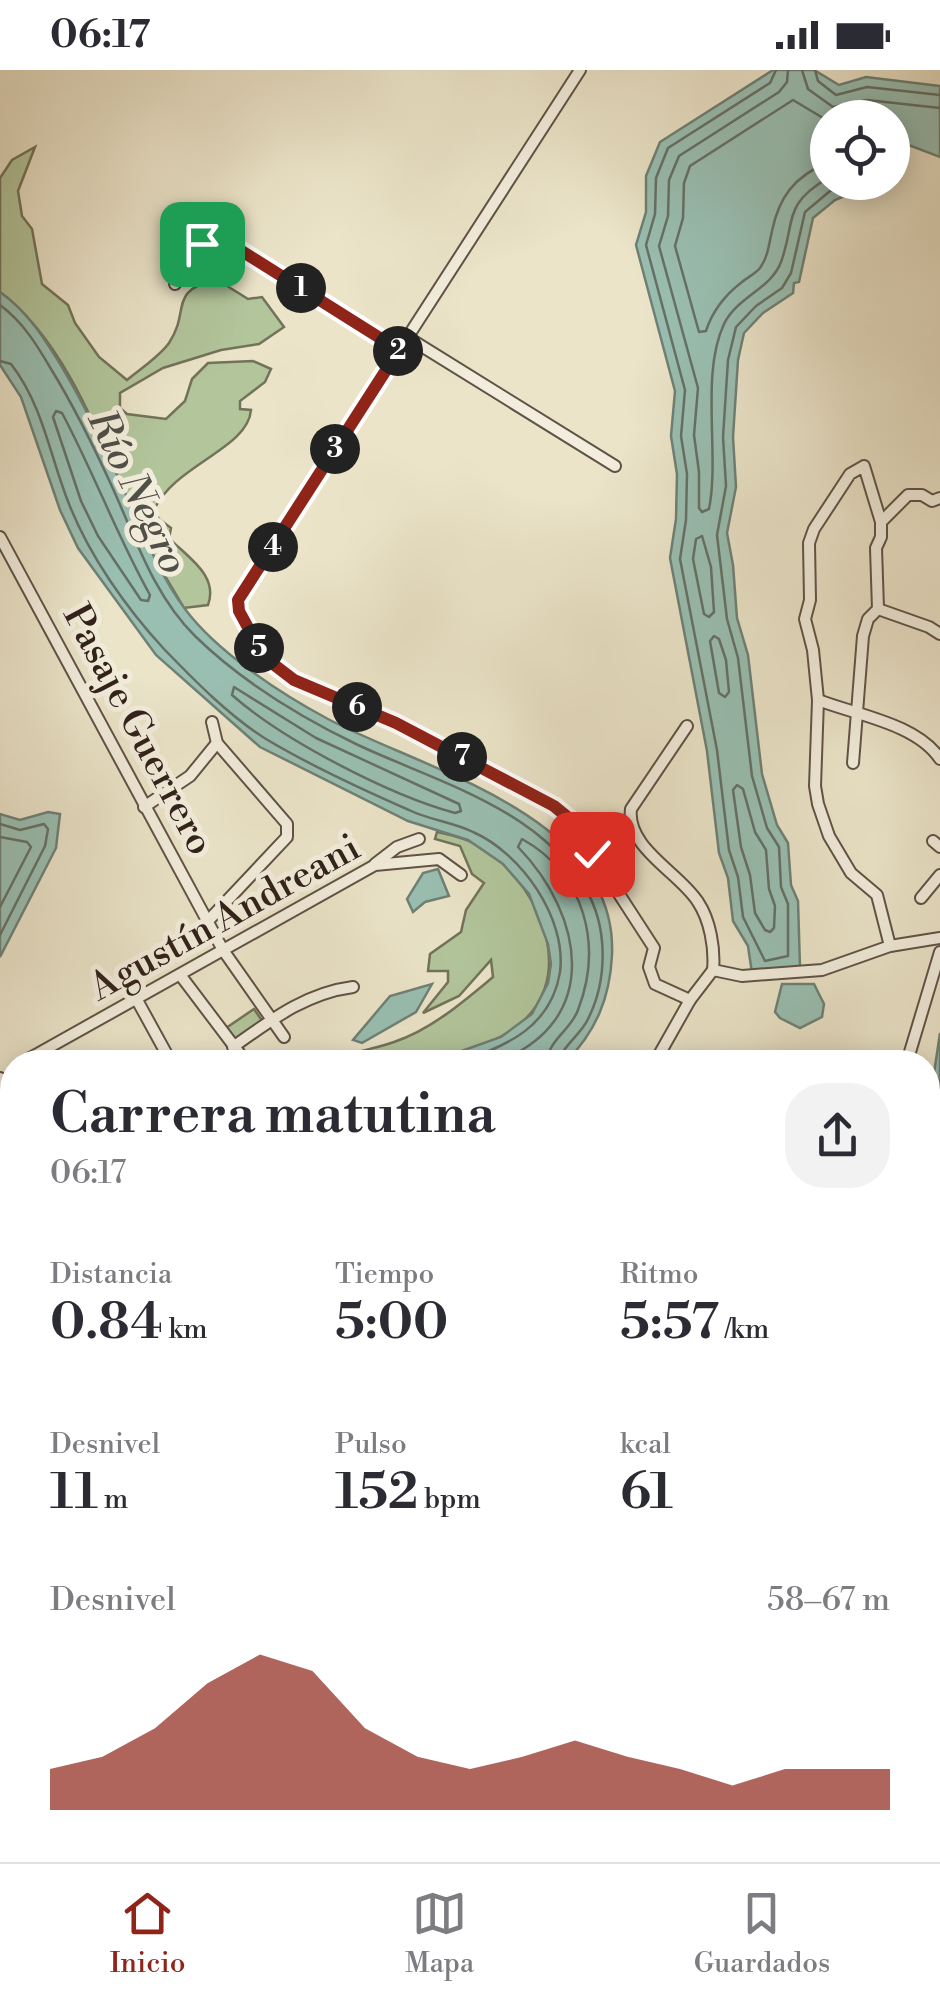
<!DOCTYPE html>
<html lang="es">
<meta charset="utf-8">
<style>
body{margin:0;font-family:"Libre Bodoni",serif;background:#f2f2f3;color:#2b2b33;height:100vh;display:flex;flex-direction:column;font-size:38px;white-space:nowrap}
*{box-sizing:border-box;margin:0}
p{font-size:32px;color:#7c7c81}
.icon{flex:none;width:55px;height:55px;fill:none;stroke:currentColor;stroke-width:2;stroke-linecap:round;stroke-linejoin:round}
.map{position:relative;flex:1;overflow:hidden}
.sheet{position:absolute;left:0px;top:980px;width:940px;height:812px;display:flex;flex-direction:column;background:#fff;border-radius:40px 40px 0 0;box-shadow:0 5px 25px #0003}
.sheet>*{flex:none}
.tools{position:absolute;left:810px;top:30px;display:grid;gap:20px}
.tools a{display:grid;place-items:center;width:100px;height:100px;border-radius:50%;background:#fff;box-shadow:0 5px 25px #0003;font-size:50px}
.pin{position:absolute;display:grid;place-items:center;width:85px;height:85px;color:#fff;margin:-42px;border-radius:20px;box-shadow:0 5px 15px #0006}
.km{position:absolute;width:50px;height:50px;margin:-25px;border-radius:50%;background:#222;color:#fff;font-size:28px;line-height:50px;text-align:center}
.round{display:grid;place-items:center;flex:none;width:105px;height:105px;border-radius:40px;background:#f2f2f3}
.overview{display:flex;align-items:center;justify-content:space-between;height:170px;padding:0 50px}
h1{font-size:55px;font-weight:600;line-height:75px}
.stats{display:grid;grid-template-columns:repeat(3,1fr);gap:15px;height:170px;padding:10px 50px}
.stats div{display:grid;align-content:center}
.stats b{font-size:50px;font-weight:600}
.stats small{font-size:28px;font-weight:400}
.stats p{font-size:28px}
.chart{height:280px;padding:20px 50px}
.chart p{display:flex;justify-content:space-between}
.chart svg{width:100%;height:180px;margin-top:10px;fill:#8f2418;opacity:.7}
.status{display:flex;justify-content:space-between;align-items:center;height:70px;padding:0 50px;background:#fff;direction:ltr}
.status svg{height:28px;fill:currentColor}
.tab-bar{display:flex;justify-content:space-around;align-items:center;height:140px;border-top:2px solid #e1e1e2;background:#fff;font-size:28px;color:#7c7c81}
.tab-bar a{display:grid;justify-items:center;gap:5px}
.tab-bar .selected{color:#8f2418}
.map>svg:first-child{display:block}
</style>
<div class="status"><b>06:17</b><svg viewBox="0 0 49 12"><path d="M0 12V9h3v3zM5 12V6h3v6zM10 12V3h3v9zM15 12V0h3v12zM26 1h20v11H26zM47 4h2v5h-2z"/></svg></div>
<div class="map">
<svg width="940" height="1792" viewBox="0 0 940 1792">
<rect width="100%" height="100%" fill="#ebe4c9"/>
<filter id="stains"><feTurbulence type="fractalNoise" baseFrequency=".002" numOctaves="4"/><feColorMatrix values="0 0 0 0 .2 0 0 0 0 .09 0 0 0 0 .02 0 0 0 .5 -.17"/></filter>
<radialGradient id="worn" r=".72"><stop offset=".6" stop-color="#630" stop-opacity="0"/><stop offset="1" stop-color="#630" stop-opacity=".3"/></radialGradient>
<g fill="#b2c59b" stroke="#72735a" stroke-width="2.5">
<path d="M35,77l-17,44 4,25 10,13 10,55 26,21 7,18 24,34 28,23c13,-11 32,-23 42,-37 22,-33 -2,-51 47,-64l32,20 14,-2 22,30 -25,17 -38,6 -58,18 -43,25v15l7,6 39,5 19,-18 7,-22 16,-16 45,-2 18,8 -6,13 -25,19v8l11,1c-3,39 -77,55 -97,100l5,9 12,9 -2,10c18,19 50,37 39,67l-24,3c-15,-26 -32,-52 -45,-80 -36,-78 -68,-182 -139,-236v-114l12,-18z"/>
<path d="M437,762c18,4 35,8 50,19 57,40 93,133 25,179 -52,35 -119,32 -178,32 18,-12 39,-12 60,-20 38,-13 69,-40 99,-65l-2,-17 -32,36 -36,17 25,-31v-11h-20l2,-17 31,-22 5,-22 18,-27 -12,-9 -12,-28 -25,-7z"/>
<polygon points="254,939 263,952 235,971 226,958"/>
<polygon points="429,1780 538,1780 543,1792 413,1792"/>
</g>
<g fill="#99bfb2" stroke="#6f8075" stroke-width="2.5">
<polygon points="773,0 814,0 839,15 866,7 940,16 940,87 893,69 892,48 828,48 828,112 865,113 863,118 835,130 813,148 799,212 794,213 793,223 763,243 744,263 738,290 733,367 736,417 727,463 733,495 737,548 748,585 762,704 777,755 788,773 791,815 798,831 800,897 752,903 748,876 733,851 728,808 719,783 707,681 670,488 676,449 677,404 671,366 675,321 636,175 646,142 646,106 660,72"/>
<path d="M0,222c28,20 44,46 62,75 23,39 43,80 61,121 19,41 35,85 62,121 32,43 96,85 143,110 98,52 290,96 284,236 -2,43 -16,76 -46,107h-160l50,-9 45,-16 31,-23 16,-31 3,-19 -3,-20 -19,-50 -26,-30 -35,-24 -60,-19 -148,-74 -104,-92 -78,-107 -18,-38 -39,-113 -21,-32z"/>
<polygon points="48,742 60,744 56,778 0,887 0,744 20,750"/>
<polygon points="438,799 449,826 425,832 413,842 407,829 423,803"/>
<polygon points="432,914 416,942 362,973 353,970 390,926"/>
<polygon points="782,914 814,914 824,934 822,947 800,958 780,948 775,942"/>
<polygon points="940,963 940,1687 928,1706 928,1043"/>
<path d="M0,1102l10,1c5,28 8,60 -10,84z"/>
<polygon points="0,1299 12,1358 12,1402 0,1396"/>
<polygon points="452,1780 538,1780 543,1792 458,1792"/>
<polygon points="720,1780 870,1780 851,1792 747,1792"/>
</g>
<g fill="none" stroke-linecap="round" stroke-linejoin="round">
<g stroke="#657066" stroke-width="2.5">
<polyline points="776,0 770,13 668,78 656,108 655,144 646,175 685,320 681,366 687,404 686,450 680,489 717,680 729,780 738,807 743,847 765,891 788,886 788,834 781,817 779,777 767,758 752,706 738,588 727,549 717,465 726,416 723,367 728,290 736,257 756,236 782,218 791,203 805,142 830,121 849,112"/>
<path d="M788,0l-1,12 -8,10 -100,64 -10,24 -1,36 -9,30 39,142 -4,47 5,37v36l3,4 7,-3c11,-55 -9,-134 15,-185 13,-27 47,-35 57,-62 15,-41 1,-57 47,-84"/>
<polyline points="802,0 808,19 833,37 867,30 940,38"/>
<polyline points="815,0 818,11 836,25 867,17 940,25"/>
<path d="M828,51l-35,-21 -103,66 -6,17 -1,35 -8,28 24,86 7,-1c6,-19 19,-36 36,-49 6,-5 13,-8 18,-14 8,-11 9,-24 12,-37 7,-34 22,-54 56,-69"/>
<path d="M0,235c23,17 37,40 51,64 24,39 44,80 63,122 22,49 41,106 81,145 46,45 105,81 163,109 79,37 180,63 227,143 23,38 23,91 3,131 -7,16 -27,27 -28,43"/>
<path d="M0,291l11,3c32,41 39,93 58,140 20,51 57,104 95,145 30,31 65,67 102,90 45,27 95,50 143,71 20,10 44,12 64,22 48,21 94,86 87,140 -9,55 -53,74 -100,90"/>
<path d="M56,341l6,2c32,60 55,123 88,182l-2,6 -7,-1 -43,-64 -17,-35 -28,-84z"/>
<polygon points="702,466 711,497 714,542 709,547 704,544 693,489 696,469"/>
<polygon points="714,566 719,569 726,590 729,622 725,627 719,623 710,571"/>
<path d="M234,617l82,51 143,66 2,7 -6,2c-66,-18 -172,-73 -223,-118z"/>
<polygon points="737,715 743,719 755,762 766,780 769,819 775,836 774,858 770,862 765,860 755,843 750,805 741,777 733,720"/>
<polyline points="0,754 20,760 44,754 48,759 45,776 0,865"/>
<polyline points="0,767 27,772 31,777 0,837"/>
<path d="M497,992c106,-40 87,-147 21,-215l4,-8c63,35 81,106 56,171 -7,20 -30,30 -31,52"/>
</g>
<defs>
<g id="minor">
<polyline points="580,0 238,530 239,541 264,587 294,611 396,653 554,736 571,750 654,878 649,897 655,914 690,930"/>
<polyline points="175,214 202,174 211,167 221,168 399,280"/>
<polyline points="407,267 615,396"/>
<polyline points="881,452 908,425 922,425 932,431 940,428"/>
<polyline points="0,467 223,880 284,967"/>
<polyline points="878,539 929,557 940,564"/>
<path d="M818,630c39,15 99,24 122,59"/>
<path d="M687,656l-56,83c-5,39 49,64 67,93 12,18 17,46 15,68"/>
<polyline points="853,693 863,566 868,549 878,539 876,478 881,467 881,452 864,396 850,404 814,459 809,473 810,530 805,549 813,580 818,630 815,716 818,734 829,766 851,803 877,825 890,876"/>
<polyline points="144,737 190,706 217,673"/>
<polyline points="933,771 940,777"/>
<polyline points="375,794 397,777 419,769"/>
<polyline points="921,828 940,805"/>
<polyline points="207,852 287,767 287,754 217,673 212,652"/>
<polyline points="181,906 246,992"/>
<polyline points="137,930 171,992"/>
<path d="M233,977c38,-27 73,-54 120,-60"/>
<polyline points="23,992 375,795 439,789 461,805"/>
<polyline points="655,992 690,930 713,900 742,906 822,900 890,876 940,868"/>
<polyline points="907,992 940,882"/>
<polyline points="0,1008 12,1031"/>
<polyline points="0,1449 12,1431"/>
<polyline points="0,1519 12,1528"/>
<polyline points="0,1592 12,1573"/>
<polyline points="0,1686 12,1694"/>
<polyline points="0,1734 12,1715"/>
<polyline points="147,1780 166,1792"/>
<polyline points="383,1780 389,1792"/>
<polyline points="626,1780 632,1792"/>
<polyline points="130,1792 138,1780"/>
<polyline points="311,1792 319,1780"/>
</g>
</defs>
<use href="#minor" stroke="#605246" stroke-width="14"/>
<use href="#minor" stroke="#f2eddc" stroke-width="10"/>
</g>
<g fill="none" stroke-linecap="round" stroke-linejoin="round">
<defs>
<polyline id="route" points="202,174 212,167 221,168 399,280 238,530 239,541 264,587 294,610 396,653 554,736 571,750 592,784"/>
</defs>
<use href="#route" stroke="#fff" stroke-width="20"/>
<use href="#route" stroke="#8f2418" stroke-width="12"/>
</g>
<g text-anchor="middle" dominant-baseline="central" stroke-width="10" stroke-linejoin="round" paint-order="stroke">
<g font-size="38" fill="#31211a" stroke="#f2eddc">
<text transform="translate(138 660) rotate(62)">Pasaje Guerrero</text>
<text transform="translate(225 848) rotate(-29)">Agustín Andreani</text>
</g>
<g font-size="40" font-style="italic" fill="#505048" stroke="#f2eddc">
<text transform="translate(137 422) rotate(64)">Río Negro</text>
</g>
</g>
<rect width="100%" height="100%" filter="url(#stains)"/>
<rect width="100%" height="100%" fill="url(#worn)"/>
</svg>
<div class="tools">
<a><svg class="icon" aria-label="locate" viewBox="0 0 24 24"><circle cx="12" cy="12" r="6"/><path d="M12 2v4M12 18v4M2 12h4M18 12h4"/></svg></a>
</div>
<div class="pin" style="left:202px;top:174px;background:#1e9e55"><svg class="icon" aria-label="arrive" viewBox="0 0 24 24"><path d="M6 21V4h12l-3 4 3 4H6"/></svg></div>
<div class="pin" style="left:592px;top:784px;background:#d93025"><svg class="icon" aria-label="check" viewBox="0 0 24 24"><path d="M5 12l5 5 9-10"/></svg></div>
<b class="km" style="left:301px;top:218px">1</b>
<b class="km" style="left:398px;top:281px">2</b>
<b class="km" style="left:335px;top:379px">3</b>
<b class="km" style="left:273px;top:477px">4</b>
<b class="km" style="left:259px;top:578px">5</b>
<b class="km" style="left:357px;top:637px">6</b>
<b class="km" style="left:462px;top:687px">7</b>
<section class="sheet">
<div class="overview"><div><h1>Carrera matutina</h1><p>06:17</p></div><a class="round"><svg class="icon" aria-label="share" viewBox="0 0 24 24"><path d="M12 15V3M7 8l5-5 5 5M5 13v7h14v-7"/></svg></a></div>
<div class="stats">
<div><p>Distancia</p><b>0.84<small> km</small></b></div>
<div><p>Tiempo</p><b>5:00</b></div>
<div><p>Ritmo</p><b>5:57<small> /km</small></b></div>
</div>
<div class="stats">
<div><p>Desnivel</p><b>11<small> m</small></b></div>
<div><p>Pulso</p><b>152<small> bpm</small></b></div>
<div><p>kcal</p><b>61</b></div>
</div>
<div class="chart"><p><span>Desnivel</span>58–67 m</p>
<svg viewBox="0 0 160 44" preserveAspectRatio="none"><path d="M0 44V34L10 31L20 24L30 13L40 6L50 10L60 24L70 31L80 34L90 31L100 27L110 31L120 34L130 38L140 34L150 34L160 34V44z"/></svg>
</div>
</section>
</div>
<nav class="tab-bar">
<a class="selected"><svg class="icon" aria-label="home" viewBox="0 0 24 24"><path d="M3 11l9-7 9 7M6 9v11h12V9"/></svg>Inicio</a>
<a><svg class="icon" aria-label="map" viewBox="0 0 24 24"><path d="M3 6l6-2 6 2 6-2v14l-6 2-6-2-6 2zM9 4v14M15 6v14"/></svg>Mapa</a>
<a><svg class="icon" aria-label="saved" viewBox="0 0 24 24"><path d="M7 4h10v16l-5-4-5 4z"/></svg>Guardados</a>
</nav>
